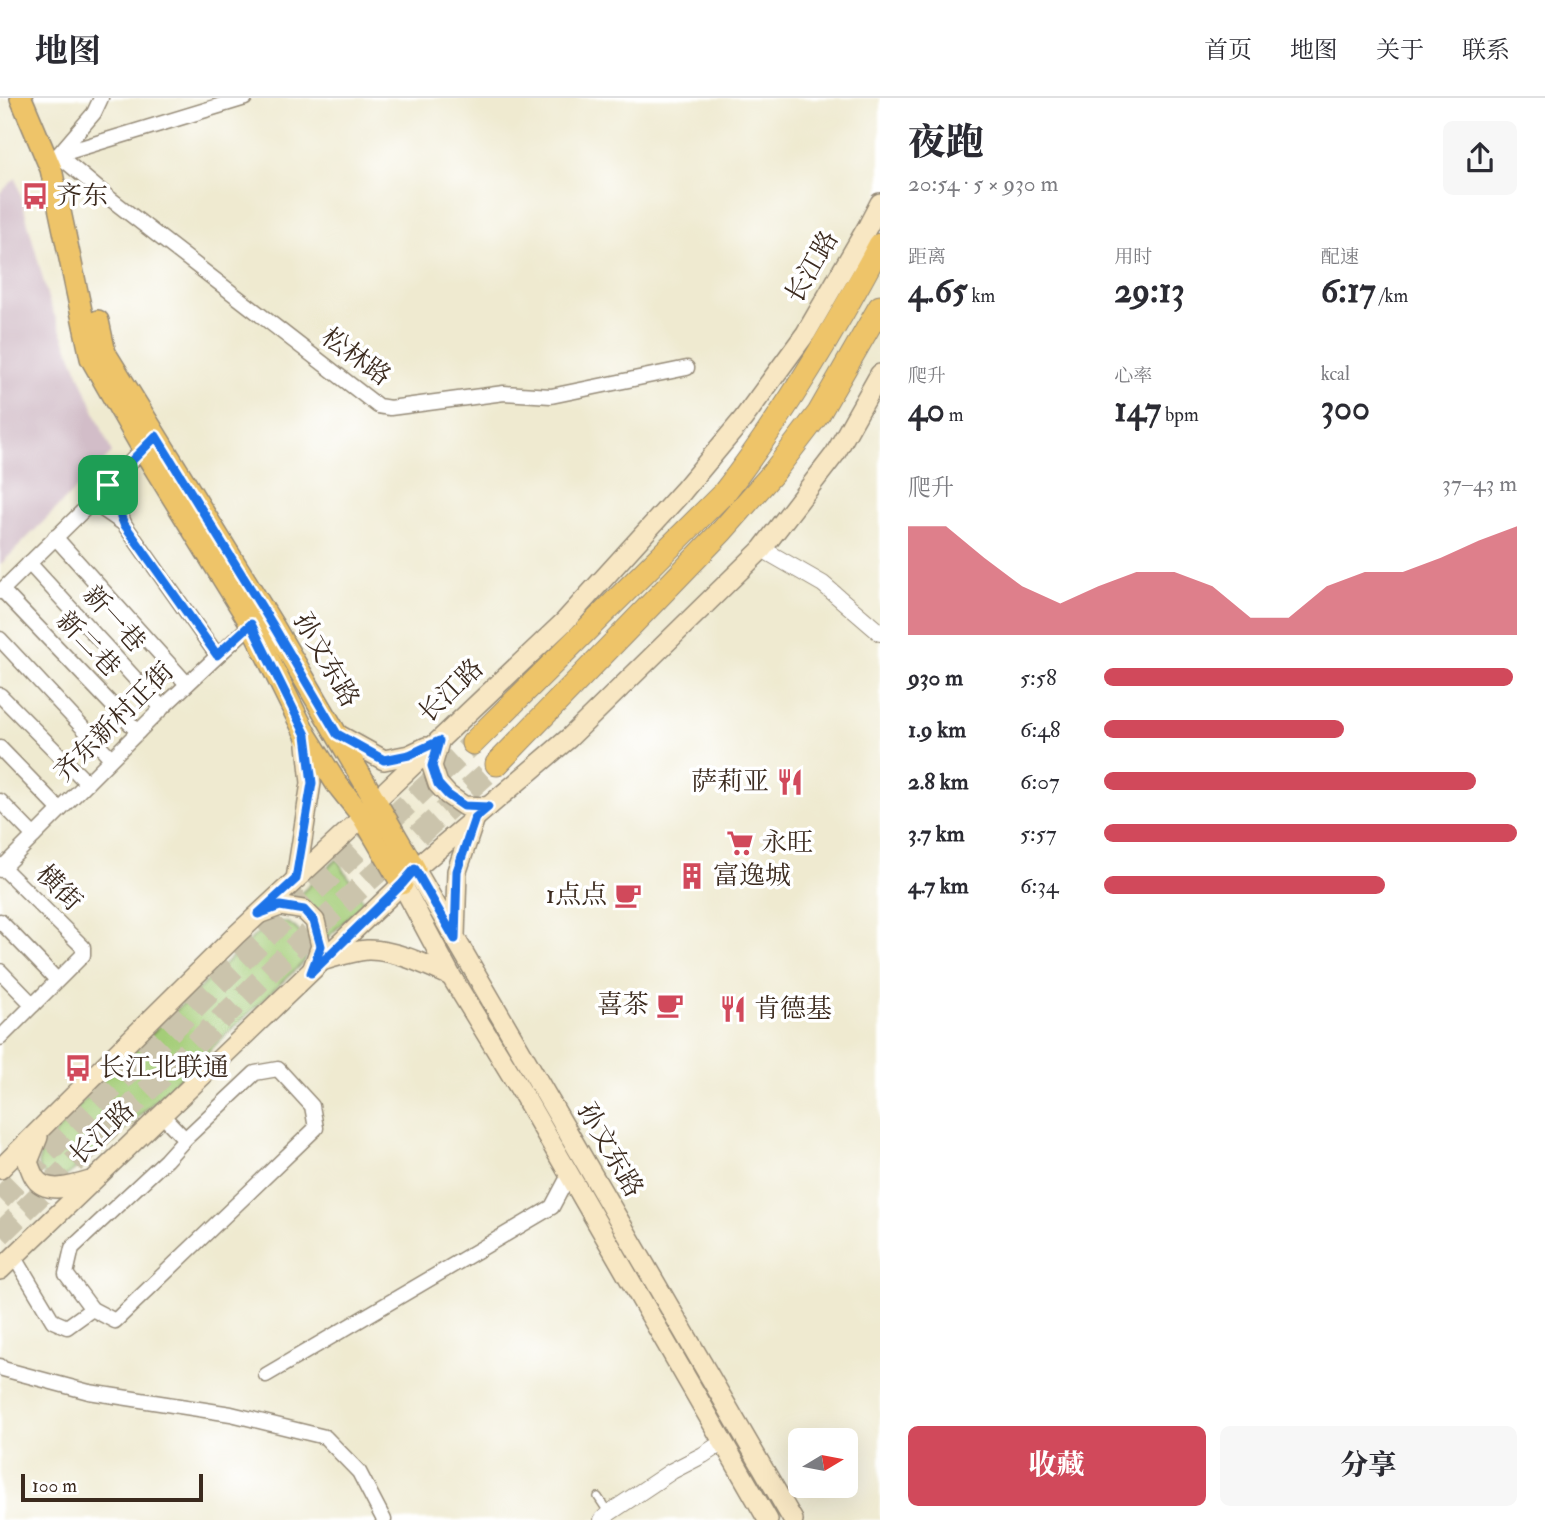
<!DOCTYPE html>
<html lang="zh">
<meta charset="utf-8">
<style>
body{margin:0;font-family:"IM FELL Double Pica","Noto Serif SC",serif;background:#f7f7f7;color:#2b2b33;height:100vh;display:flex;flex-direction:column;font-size:26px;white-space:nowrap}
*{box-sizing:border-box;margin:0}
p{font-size:23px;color:#7c7c81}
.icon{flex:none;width:38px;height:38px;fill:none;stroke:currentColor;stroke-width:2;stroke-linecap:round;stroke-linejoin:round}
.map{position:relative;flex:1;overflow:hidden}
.sheet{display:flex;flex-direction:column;background:#fff;width:665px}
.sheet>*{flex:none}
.needle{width:46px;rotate:80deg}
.fabs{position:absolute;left:788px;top:1330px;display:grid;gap:14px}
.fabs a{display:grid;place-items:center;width:70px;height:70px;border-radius:10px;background:#fff;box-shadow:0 7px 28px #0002;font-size:35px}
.scale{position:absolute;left:21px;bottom:18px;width:182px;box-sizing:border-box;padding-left:7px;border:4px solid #3b2a1e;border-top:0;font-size:19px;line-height:24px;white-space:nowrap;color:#3b2a1e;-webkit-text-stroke:5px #fff;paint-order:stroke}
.pin{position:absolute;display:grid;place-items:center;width:60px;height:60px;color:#fff;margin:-30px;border-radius:14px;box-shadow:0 4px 10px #0006}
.round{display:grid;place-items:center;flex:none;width:74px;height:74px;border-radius:10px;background:#f7f7f7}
.headline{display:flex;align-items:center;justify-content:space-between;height:119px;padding:0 28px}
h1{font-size:38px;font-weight:800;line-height:52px}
.stats{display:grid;grid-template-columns:repeat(3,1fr);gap:10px;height:119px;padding:7px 28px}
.stats div{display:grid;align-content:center}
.stats b{font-size:35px;font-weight:800}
.stats small{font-size:19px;font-weight:400}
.stats p{font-size:19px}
.chart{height:196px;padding:14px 28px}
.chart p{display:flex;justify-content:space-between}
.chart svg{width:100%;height:126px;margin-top:7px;fill:#d1495b;opacity:.7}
.primary-button{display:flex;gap:14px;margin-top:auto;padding:14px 28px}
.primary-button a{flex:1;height:80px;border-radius:10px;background:#d1495b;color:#fff;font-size:28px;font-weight:800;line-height:80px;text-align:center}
.primary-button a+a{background:#f7f7f7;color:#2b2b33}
ul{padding:0 28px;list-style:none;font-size:23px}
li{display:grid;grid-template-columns:112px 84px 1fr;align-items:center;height:52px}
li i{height:18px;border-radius:9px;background:#d1495b}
header{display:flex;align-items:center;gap:42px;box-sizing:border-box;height:98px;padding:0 35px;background:#fff;border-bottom:2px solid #e1e1e2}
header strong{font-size:33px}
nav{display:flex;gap:38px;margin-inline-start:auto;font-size:24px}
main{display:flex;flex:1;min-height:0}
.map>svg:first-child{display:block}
</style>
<header>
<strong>地图</strong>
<nav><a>首页</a><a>地图</a><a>关于</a><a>联系</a></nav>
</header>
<main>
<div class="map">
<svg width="880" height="1422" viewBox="0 0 880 1422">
<rect width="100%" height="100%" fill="#fff"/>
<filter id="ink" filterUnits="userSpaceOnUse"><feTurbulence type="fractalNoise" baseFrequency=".0143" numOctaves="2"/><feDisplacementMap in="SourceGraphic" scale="14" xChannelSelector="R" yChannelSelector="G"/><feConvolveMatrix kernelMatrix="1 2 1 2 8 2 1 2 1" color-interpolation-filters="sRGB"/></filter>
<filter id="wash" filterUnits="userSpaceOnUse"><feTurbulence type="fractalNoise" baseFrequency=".00686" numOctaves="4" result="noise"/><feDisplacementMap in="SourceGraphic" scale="28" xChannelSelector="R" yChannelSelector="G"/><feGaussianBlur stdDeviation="1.57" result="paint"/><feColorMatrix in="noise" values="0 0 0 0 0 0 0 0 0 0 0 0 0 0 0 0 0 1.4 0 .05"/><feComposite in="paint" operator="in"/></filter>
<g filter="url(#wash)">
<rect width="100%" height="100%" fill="#efead0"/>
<polygon fill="#d2bdc8" points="16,80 49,204 112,355 0,467 0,95"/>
<g fill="#a4cd78" stroke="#707c4b" stroke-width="2">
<polygon points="337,761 364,804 324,843 292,804"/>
<path d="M285,824c15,6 27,23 18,40 -2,3 -6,6 -9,9l-161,151 -68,55 -12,2 -6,-2 -8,-8 -1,-6 4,-13 6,-8 47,-55 169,-160 9,-4z"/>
</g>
</g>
<g filter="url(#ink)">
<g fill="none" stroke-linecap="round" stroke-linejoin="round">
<g stroke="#cbc4ac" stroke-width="23" stroke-dasharray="23 11" stroke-linecap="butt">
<polyline points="0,1101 282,823 473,645"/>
<polyline points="0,1136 298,846 497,666"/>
</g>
<defs>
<polyline id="service" points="598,1399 608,1414"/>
<g id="minor">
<polyline points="101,0 94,15 58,57 108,99 378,308 390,310 504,295 551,298 687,270"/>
<polyline points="58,57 245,0"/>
<polyline points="108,387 124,425"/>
<polyline points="92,404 124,426 217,557"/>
<polyline points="55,439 187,586"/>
<polyline points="29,465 162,610"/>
<polyline points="2,492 138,634"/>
<polyline points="0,494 92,404 148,346"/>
<polyline points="0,541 111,660"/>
<polyline points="0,597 87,685"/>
<polyline points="0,650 60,712"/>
<polyline points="0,703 34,738"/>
<polyline points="0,767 83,849 83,857 0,940"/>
<polyline points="0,772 162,610 256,522"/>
<polyline points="0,823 57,882"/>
<polyline points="0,873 33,907"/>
<polyline points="162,1017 185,1041 255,975 278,971 312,1008 316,1030 115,1223 92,1211 66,1176 72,1150 166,1062 185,1041"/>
<polyline points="14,1158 53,1223 67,1229 92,1211"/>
<polyline points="0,1268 3,1271 89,1294 231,1316 325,1339 359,1374 384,1422"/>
<polyline points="266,1277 552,1109 569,1077"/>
</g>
<g id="tertiary">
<polyline points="762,451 823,486 880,535"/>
<polyline points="602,1422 609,1415 672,1373 703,1357 723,1344"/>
</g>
<g id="secondary">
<polyline points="337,636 384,662 409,657 426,649"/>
<polyline points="439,644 432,668 438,686 448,697 464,708 488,709"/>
<polyline points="415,771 793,1422"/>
<polyline points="296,781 311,685 306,637"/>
<polyline points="402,786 451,878 523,996 768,1422"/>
<polyline points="261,815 280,808 304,812 315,823 321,848 313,870"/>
<polyline points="455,839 457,773 475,720"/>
<path d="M325,862c14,-4 28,-9 42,-10 26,-1 60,15 84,26"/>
<path d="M38,1039l-10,25c2,5 4,12 7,16 11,17 39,8 55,3"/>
<polyline points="0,1071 236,837 363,719 375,703 565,523 683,393 743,321 806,235 868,128 880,105"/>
<polyline points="0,1172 402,786 415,771 569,640 762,451 835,356 880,276"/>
</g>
<g id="primary">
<polyline points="21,0 51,71 91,260 143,351 251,526 306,637 336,685 363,719 402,786"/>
<polyline points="98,223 105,255 274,529 415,771"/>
</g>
<g id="trunk">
<path d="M473,645l251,-250c60,-77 110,-162 156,-248"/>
<polyline points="497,666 722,433 773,375 819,315 880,209"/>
</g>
</defs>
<use href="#service" stroke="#958a77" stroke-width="10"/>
<use href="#minor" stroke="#958a77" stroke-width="17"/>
<use href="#tertiary" stroke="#958a77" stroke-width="18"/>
<use href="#secondary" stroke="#958a77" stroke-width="22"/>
<use href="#primary" stroke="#958a77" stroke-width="24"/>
<use href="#trunk" stroke="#958a77" stroke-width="25"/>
<use href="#service" stroke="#fff" stroke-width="7"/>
<use href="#minor" stroke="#fff" stroke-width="14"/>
<use href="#tertiary" stroke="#fff" stroke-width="16"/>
<use href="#secondary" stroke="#f8e7c3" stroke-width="19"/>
<use href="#primary" stroke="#eec469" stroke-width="21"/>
<use href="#trunk" stroke="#eec469" stroke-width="23"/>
</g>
</g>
<g fill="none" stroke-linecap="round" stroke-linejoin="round" filter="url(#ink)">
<defs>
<polygon id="route" points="156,338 274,529 337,636 384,662 409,657 439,643 432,668 438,686 448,697 464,708 488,709 475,720 457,773 455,841 415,771 402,786 311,875 321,848 314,823 304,812 280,808 258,816 296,781 312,685 306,637 251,526 217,557 124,426 108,387"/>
</defs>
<use href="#route" stroke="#fff" stroke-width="14"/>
<use href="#route" stroke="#1a73e8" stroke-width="9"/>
</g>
<defs>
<symbol id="bus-bare" viewBox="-9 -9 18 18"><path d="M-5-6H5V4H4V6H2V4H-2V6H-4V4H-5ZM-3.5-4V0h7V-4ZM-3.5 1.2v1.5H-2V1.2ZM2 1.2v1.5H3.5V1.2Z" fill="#d1495b" stroke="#fff" stroke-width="2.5" paint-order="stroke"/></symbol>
<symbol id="restaurant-bare" viewBox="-9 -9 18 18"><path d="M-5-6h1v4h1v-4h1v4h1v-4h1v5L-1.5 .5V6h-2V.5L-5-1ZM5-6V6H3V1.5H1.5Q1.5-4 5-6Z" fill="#d1495b" stroke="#fff" stroke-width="2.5" paint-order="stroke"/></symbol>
<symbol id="supermarket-bare" viewBox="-9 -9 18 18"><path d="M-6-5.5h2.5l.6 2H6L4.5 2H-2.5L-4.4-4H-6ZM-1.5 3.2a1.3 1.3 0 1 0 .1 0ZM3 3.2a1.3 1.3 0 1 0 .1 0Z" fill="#d1495b" stroke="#fff" stroke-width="2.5" paint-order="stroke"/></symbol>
<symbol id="building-bare" viewBox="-9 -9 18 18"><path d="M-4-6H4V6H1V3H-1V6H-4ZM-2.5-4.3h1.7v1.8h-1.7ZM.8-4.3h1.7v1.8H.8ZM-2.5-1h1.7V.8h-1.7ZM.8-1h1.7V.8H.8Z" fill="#d1495b" stroke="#fff" stroke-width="2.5" paint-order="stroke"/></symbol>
<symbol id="cafe-bare" viewBox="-9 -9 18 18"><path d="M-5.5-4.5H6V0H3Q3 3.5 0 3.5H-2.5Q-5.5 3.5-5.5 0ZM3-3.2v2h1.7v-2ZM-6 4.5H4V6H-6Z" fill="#d1495b" stroke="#fff" stroke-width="2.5" paint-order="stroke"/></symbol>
</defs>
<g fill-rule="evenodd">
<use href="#bus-bare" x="16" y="79" width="38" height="38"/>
<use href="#restaurant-bare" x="771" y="665" width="38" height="38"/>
<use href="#supermarket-bare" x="721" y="726" width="38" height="38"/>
<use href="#building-bare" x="673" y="759" width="38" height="38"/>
<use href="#cafe-bare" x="609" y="778" width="38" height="38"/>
<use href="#cafe-bare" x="651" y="888" width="38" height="38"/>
<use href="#restaurant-bare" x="714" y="892" width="38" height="38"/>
<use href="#bus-bare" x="59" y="951" width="38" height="38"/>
</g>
<g text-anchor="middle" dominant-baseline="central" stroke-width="7" stroke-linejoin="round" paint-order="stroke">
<g font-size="26" fill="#3b2a1e" stroke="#fff" text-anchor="start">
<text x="56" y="98">齐东</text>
<text x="769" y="684" text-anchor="end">萨莉亚</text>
<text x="761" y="745">永旺</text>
<text x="713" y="778">富逸城</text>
<text x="607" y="797" text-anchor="end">1点点</text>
<text x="649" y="907" text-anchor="end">喜茶</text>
<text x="754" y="911">肯德基</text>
<text x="99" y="970">长江北联通</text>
</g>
<g font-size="26" fill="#3b2a1e" stroke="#fff">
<text transform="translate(812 169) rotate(-60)">长江路</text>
<text transform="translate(356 259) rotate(36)">松林路</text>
<text transform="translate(114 521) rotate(48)">新一巷</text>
<text transform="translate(88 546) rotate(46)">新二巷</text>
<text transform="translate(326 562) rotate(60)">孙文东路</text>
<text transform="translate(451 593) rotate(-44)">长江路</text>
<text transform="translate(114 624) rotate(-45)">齐东新村正街</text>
<text transform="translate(59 790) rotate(45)">横街</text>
<text transform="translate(102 1035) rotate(-44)">长江路</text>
<text transform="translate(610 1052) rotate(60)">孙文东路</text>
</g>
</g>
</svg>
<div class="fabs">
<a><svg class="needle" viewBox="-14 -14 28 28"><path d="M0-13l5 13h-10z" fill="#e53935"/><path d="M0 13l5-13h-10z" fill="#7c7c81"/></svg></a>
</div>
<div class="scale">100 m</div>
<div class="pin" style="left:108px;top:387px;background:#1e9e55"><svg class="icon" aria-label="arrive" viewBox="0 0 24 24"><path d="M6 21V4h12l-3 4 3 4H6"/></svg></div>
</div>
<section class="sheet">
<div class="headline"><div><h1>夜跑</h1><p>20:54 · 5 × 930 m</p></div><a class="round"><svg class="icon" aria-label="share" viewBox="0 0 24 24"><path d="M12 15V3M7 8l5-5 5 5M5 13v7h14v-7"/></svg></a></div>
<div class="stats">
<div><p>距离</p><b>4.65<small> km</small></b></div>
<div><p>用时</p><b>29:13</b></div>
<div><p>配速</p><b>6:17<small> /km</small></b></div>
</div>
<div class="stats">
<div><p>爬升</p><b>40<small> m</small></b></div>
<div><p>心率</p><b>147<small> bpm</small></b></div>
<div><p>kcal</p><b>300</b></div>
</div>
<div class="chart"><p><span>爬升</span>37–43 m</p>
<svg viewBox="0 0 160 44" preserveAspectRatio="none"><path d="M0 44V6L10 6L20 17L30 27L40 33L50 27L60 22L70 22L80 27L90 38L100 38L110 27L120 22L130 22L140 17L150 11L160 6V44z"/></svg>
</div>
<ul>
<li><b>930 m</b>5:58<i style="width:99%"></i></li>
<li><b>1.9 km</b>6:48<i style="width:58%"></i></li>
<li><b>2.8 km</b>6:07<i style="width:90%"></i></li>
<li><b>3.7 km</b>5:57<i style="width:100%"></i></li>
<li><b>4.7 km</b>6:34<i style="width:68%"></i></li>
</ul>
<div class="primary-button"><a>收藏</a><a>分享</a></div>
</section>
</main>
